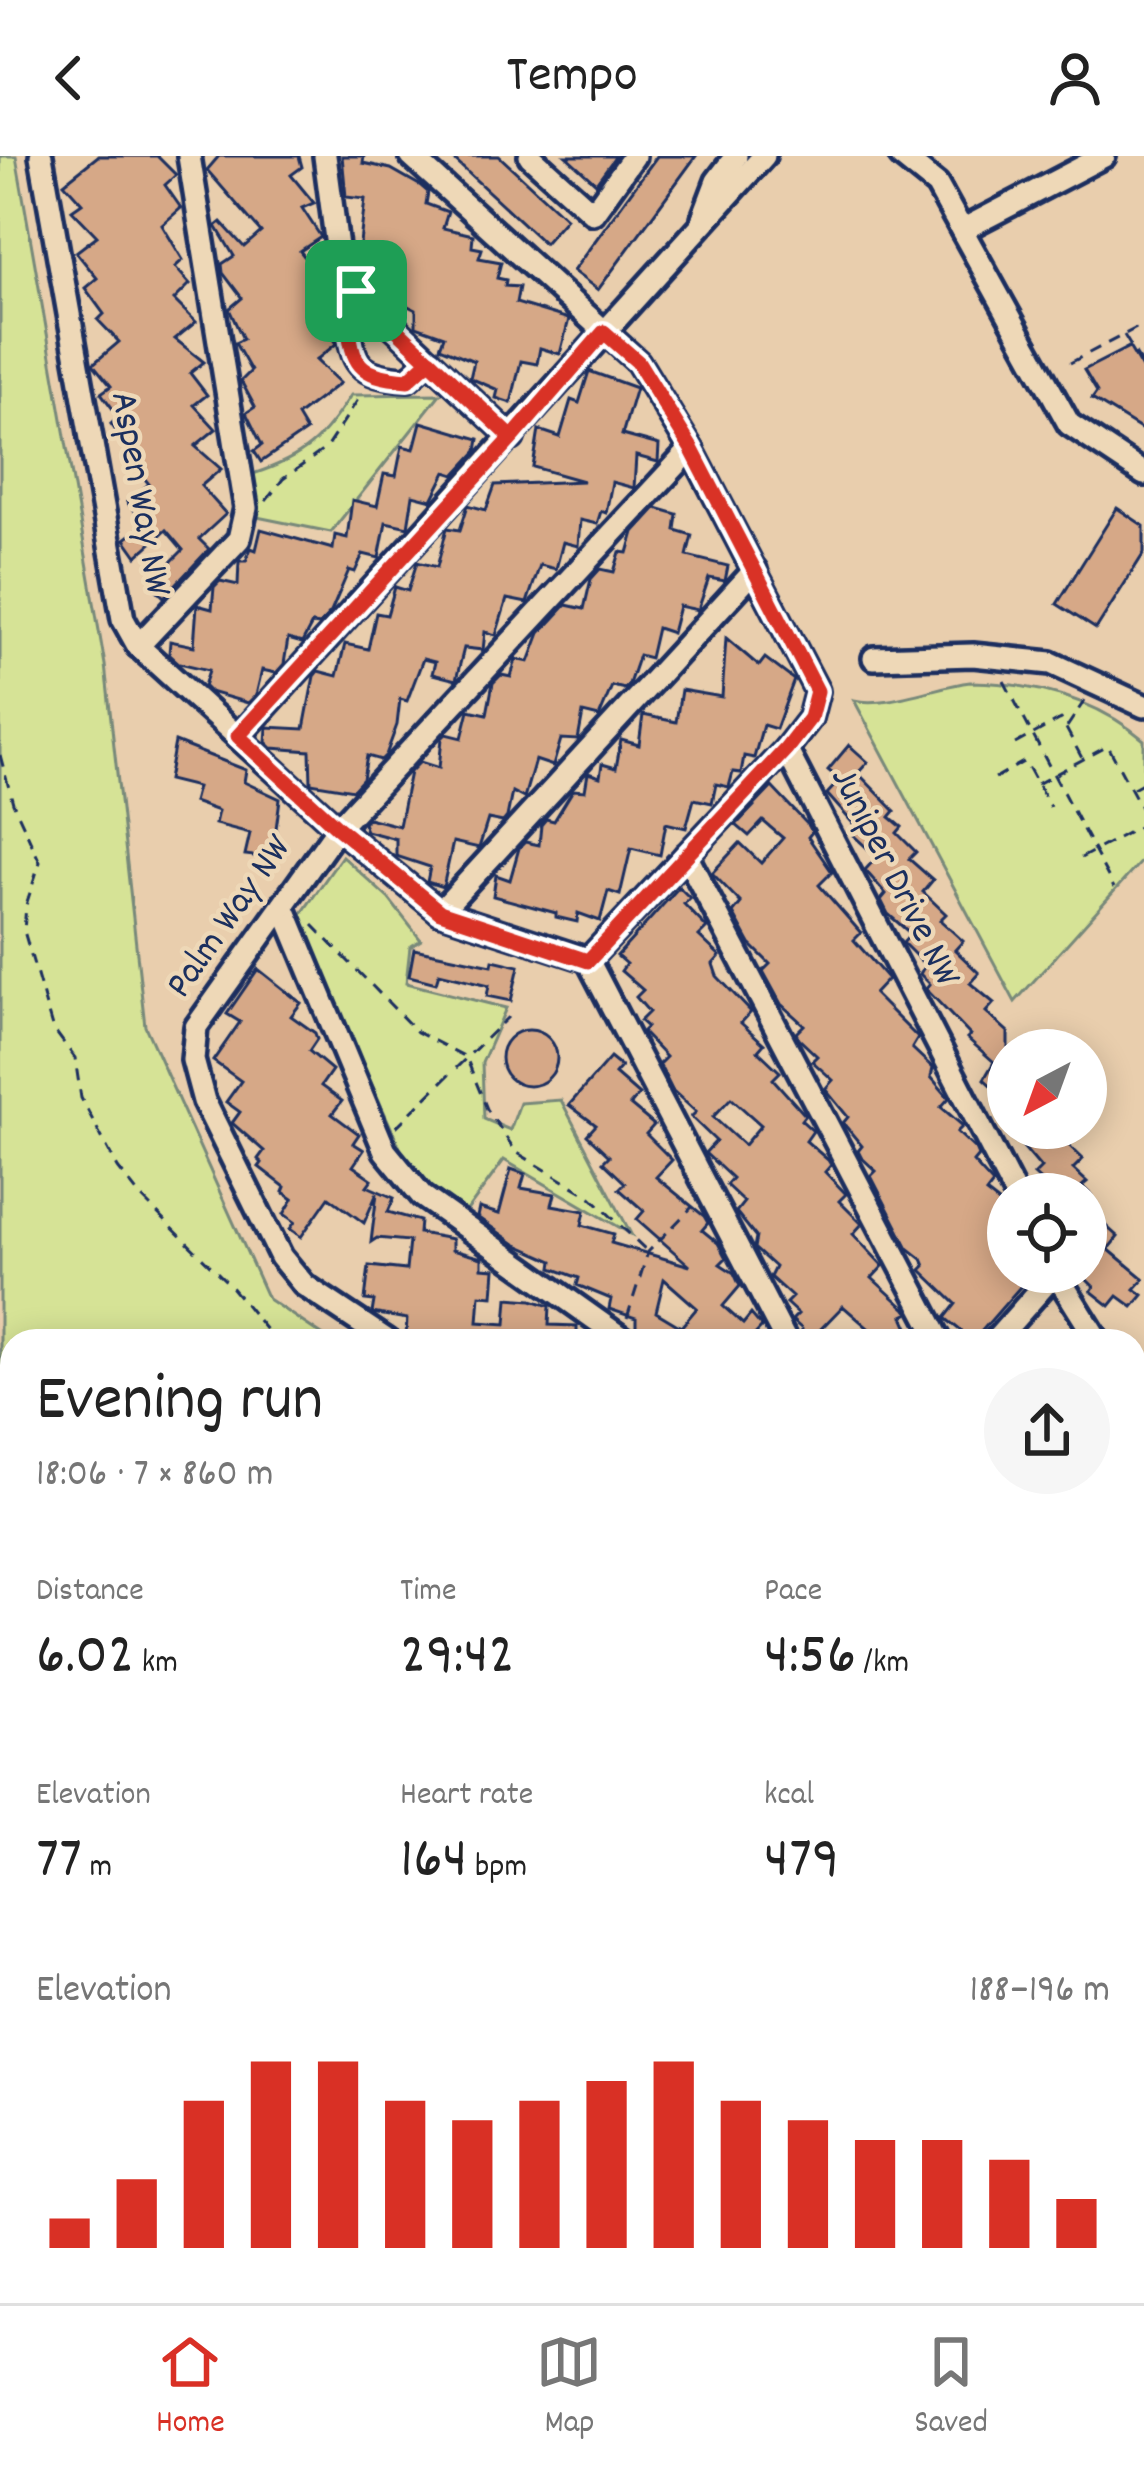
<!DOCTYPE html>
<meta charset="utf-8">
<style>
body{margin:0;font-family:Dekko,sans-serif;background:#f6f6f6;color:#222;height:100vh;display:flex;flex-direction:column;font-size:45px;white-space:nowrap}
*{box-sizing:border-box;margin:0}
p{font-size:39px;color:#767676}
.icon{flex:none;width:66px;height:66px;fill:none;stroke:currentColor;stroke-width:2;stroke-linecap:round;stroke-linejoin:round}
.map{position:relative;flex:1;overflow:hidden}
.side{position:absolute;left:0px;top:1173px;width:1146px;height:975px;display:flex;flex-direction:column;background:#fff;border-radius:36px 36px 0 0;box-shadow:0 6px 30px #0003}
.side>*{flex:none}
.needle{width:78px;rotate:221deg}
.buttons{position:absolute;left:987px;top:873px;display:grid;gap:24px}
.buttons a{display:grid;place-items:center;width:120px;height:120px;border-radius:50%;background:#fff;box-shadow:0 6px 30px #0003;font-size:60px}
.pin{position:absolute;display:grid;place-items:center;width:102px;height:102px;color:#fff;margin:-51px;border-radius:24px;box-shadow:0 6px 18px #0006}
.round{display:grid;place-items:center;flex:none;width:126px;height:126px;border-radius:63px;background:#f6f6f6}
.overview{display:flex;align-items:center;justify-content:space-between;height:204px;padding:0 36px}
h1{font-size:66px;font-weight:600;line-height:90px}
.figures{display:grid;grid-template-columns:repeat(3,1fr);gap:18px;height:204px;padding:12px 36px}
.figures div{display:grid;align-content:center}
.figures b{font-size:60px;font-weight:600}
.figures small{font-size:33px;font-weight:400}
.figures p{font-size:33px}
.chart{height:336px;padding:24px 36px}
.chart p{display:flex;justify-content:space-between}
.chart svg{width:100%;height:216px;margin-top:12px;stroke:#d93025;stroke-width:6}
header{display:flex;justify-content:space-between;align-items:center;height:156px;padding:0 36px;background:#fff;font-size:54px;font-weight:600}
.tab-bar{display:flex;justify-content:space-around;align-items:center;height:168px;border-top:3px solid #e0e0e0;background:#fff;font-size:33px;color:#767676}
.tab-bar a{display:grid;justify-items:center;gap:6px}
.tab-bar .current{color:#d93025}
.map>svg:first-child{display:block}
</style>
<header><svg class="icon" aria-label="back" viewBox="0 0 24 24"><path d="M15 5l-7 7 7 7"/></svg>Tempo<svg class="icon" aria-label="person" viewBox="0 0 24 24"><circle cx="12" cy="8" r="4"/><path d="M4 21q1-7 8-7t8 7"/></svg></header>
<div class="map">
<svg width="1144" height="2147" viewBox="0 0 1144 2147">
<rect width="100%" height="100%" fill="#e9cead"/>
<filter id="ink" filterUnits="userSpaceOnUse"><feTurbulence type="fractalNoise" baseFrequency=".00833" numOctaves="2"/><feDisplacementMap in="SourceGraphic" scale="24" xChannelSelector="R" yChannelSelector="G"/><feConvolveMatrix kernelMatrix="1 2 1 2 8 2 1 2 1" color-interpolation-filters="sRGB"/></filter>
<g filter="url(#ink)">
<g fill="#d6e396" stroke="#78897a" stroke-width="3">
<polygon points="0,0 16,0 105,509 145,870 268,1143 331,1185 12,1185 12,1230 0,1223"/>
<path d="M440,238l-109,138 -74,-15 -4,-43c52,-17 69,-34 98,-79z"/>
<path d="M970,526c63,1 125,16 174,58v118l-129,144 -161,-302c32,8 82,-14 116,-18z"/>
<polygon points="342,700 389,743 421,784 410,791 406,827 506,852 482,907 484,963 510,974 520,947 561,944 631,1078 504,1004 466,1056 421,1027 402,996 298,763"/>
<polygon points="0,1256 12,1260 12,1526 0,1392"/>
<polygon points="66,2136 383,2136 389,2147 68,2147"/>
</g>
<g fill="#d6a887" stroke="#1b2f5e" stroke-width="3" fill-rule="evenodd">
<polygon points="98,0 157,0 176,19 165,29 181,52 162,69 183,104 175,111 190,128 174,144 196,166 175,183 204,206 190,217 207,239 194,249 216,273 195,290 221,313 201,330 226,358 199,383 209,393 164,441 150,427 183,394 166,374 137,400 125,383 145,368 127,346 149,328 125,298 130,294 111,268 119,261 101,237 111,230 93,208 119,186 98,164 104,158 85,132 97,122 76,96 97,80 72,54 82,47 64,27"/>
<polygon points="219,0 299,0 302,11 291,19 314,47 302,52 321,81 300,95 323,124 305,135 336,188 316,204 340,227 297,260 306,275 261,306 254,295 262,289 246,257 255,251 241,225 251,215 235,187 243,183 229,153 242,142 223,117 222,108 234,100 216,70 221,66 244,91 261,76 207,14"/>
<polygon points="342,0 364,0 363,7 391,13 421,30 428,36 426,48 448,56 443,72 473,79 472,91 482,93 479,102 501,106 497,122 506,124 505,130 519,131 516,147 569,163 560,198 540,192 537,208 521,205 511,247 496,242 498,234 470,222 474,205 440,191 444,180 416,170 416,154 376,134 381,116 364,112 366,106 358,105 365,43 346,41"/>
<polygon points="450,0 499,0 566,62 544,87"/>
<polygon points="566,0 616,0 596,27"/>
<polygon points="657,0 696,0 598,134 573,115"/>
<polygon points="1129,191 1144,216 1144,275 1092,243 1097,236 1084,214"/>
<polygon points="589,215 636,232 622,279 659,289 658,306 636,300 634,332 612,326 606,357 601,355 597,368 580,364 578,390 563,386 556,413 540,409 527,447 507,443 496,479 485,476 483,494 464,492 456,524 432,518 435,506 423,503 407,545 400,543 397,569 386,599 381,604 367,600 363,623 353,634 311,627 310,595 272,592 266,586 267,571 304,573 314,520 318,515 337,520 345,488 368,493 376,457 387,459 395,431 408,435 417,406 437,411 447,372 460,374 468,349 486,354 495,329 583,325 533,311 539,274 560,281 571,244 579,247"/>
<polygon points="421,266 479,283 477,295 455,319 446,316 432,344 413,339 408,371 386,366 379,402 363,398 355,416 349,414 331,456 319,469 312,468 302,487 288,483 284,508 276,517 262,514 256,539 248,547 210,536 204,530 209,514 179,507 169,498 170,485 194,490 197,449 212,453 214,431 220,425 238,429 239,405 246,405 251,392 256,394 261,373 333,393 335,379 347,382 352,344 377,350 384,318 396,320 402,290 414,293"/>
<polygon points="656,352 677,358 675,374 692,379 687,400 728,410 725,425 709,422 698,454 679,450 672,477 657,472 650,502 639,499 629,528 625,533 612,530 599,561 583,557 578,584 561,583 553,610 535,604 524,642 512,636 507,661 503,666 488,663 479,692 453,686 443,731 427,726 430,711 396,700 396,683 366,675 363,667 368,662 399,670 410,616 420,606 439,612 442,582 446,578 462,582 469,554 487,558 493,527 501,519 511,521 516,503 529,506 540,477 566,449 584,453 591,423 600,413 614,416 620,396 628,397 634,376"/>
<polygon points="1117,352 1144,370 1144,397 1096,473 1057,448"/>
<polygon points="726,482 759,510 765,502 794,524 776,573 763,569 754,602 744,600 741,617 733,616 729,631 716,628 712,647 694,643 686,672 666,667 660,699 631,692 620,739 608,735 600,765 578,757 577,766 556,761 556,757 493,740 496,719 510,724 519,692 525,686 539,689 541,669 546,663 554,665 573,634 585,635 588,617 600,621 602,608 616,612 621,584 639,589 643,559 676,566 681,534 722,541"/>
<polygon points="175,586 246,614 244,626 280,643 272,702 245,699 250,677 215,668 218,655 193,646 197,631 168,624"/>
<polygon points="849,589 868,606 858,617 895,655 890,661 902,671 897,677 916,696 909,703 933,724 923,736 946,758 940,764 963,785 955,794 979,817 970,827 994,847 986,856 1008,876 1008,945 984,923 994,906 967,882 970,879 926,833 930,828 920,818 925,809 903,787 911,778 888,758 881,744 886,738 865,714 877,701 853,679 858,673 827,638 840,624 828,614"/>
<polygon points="772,631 809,670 812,676 808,681 832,716 819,729 861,777 854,784 888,823 874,838 918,882 912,892 933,912 931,921 949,942 941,951 963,970 957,976 975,993 978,1000 973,1006 993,1028 986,1037 1008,1054 1008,1116 1033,1116 973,1185 945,1162 956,1148 921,1114 925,1110 922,1103 908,1092 871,1020 876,1015 861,1001 858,995 862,990 843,967 848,961 825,933 833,924 812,905 817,900 799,883 796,877 804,869 781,848 763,815 770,808 750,788 733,757 741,747 712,717 740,687 761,707 783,682 763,665 749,680 736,669"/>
<path d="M679,731l11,11 -6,6 23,24 -8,8 21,20 -7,8 4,12 34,36 -10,11 23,21 -6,7 22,21 -7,7 32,36 -4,5 12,11 -7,10 22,19 3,5 -6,7 21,22 -7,7 23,23 -9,10 30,32 -11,12 34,31 3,4 -6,3 11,25h-31l-40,-35 -34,35h-8l1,-12 -10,-9 6,-6 -12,-11 6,-6 -22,-20 5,-10 -21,-19 2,-11 -20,-25 8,-10 -18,-17 6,-7 -27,-25 11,-12 -25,-24 5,-5 -24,-22 -13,-26 7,-7 -24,-25 5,-5 -7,-6 9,-9 -13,-15 7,-7 -22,-19 5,-7 -9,-8zM731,942l30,27 -17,20 -31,-28z"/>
<polygon points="414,793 492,809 493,804 519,810 511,845 487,840 489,829 439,817 436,827 409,820"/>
<polygon points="258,813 301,847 291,860 315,877 317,883 309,895 332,914 321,930 342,945 332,958 359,978 353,987 364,994 353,1010 372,1023 367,1030 394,1042 388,1056 420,1065 419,1077 452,1083 452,1094 482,1102 482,1112 495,1113 493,1140 480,1139 478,1166 506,1168 508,1142 532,1144 550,1150 549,1169 577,1170 577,1185 490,1180 489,1185 414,1185 415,1180 406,1179 407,1163 372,1157 374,1145 365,1144 369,1110 406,1114 409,1085 377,1082 371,1086 377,1037 364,1067 329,1041 301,1081 290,1073 295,1066 284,1058 293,1043 283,1036 285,1031 259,1011 262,1007 258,1003 264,995 232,967 240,956 226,946 241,925 213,905 240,866 227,858"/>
<circle cx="529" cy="902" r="28"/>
<path d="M610,902l11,9 -6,7 24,21 -9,10 24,20 -8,9 26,26 -16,17 48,39 4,7 -6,7 16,13 8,15 -6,6 14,9 6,13 -17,20 20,18 8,-10 11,13 -13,14h-85l-28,-11v-12l-27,-9 2,-10 -34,-14 2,-7 -27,-10 1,-7 -38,-17 -38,-27 2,-9 20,6 12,-45 14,5 -4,14 34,6 -3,11 33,6 -3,14 32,9 -3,9 79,23 -53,-47 7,-8 -25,-22 6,-6 -22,-21 6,-6 -22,-21 9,-10 -27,-20zM664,1123l33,29 -16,19 -25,-15z"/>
<polygon points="1007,972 1051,972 1083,1003 1073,1013 1087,1026 1082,1030 1090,1038 1038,1038 1046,1030 1034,1019 1041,1012"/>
<polygon points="1086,1052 1118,1081 1108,1093 1144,1123 1135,1133 1143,1139 1133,1151 1118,1140 1110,1150 1091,1135 1094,1131 1086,1123"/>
</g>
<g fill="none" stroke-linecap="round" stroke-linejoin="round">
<defs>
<g id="minor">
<polyline points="41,0 123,463 138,490 338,672 440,756 588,804"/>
<polyline points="325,0 341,121 512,282"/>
<polyline points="411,0 638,206 691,293 817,535 810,562 786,593 588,804"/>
<polyline points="530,0 593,57 634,0"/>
<polyline points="901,0 937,29 1069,268 1144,318"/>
<polyline points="703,62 717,25 736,0"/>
<polyline points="962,74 1104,0"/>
<path d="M356,135l-11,15c9,53 4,70 63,73l22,-19"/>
<polyline points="138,490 239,383 246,352 189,0"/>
<polyline points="874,502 973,499 1051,507 1144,550"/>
<polyline points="238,581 764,0"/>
<polyline points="786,593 1015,1038"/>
<polyline points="686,699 940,1185"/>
<polyline points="283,750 385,995 422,1040 626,1185"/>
<polyline points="440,756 755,414"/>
<polyline points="588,804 786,1185"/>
<polyline points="1055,1116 1098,1185"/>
<polyline points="388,1185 304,1129 281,1101 204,945 193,904 196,871 338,672 691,293"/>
<polyline points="995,1185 1056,1116"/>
<polyline points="1134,1235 1144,1237"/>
<polyline points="1134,1444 1144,1433"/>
<polyline points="1134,1650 1144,1638"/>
<polyline points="1134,1694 1144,1682"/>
<polyline points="1134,1747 1144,1756"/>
<polyline points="1134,2039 1144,2048"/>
<polyline points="593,2136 609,2147"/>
<polyline points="703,2147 713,2136"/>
</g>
</defs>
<use href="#minor" stroke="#1b2f5e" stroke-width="30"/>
<g stroke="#1b2f5e" stroke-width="3" stroke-dasharray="12 9" stroke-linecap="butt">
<polyline points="1124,179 1144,212"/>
<polyline points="1070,207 1144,168"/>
<polyline points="266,345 283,323 326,292 361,239"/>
<polyline points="1004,525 1114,732"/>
<polyline points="1067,571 1085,544"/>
<polyline points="1015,588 1061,563 1083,604"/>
<polyline points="0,599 13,647 40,706 26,749 24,775 52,871 75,902 81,942 118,1012 139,1039 227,1126 275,1185"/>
<polyline points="995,622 1025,605 1050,651"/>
<polyline points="1037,628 1108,590 1144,657"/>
<polyline points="1133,632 1144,626"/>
<polyline points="1081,702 1144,668"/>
<polyline points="313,769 417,876 466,901 487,953 516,996 591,1041 648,1096"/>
<polyline points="396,971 508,861"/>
<polyline points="627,1162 648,1096 693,1050"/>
<polyline points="181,2136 190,2147"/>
</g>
<use href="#minor" stroke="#eed8b7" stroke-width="21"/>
</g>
</g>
<g fill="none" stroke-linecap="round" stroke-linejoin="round" filter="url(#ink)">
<defs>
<path id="route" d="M356,135l156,147 -274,298 100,92 102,84 148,49 198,-212 24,-31 7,-27 -126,-243 -53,-86 -34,-30 -92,106 -82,-78 -22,20c-59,-4 -54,-21 -63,-74l11,-15"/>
</defs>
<use href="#route" stroke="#fff" stroke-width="24"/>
<use href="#route" stroke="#d93025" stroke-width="15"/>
</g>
<g text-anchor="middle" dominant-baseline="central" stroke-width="9" stroke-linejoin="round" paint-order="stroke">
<g font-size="39" fill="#1b2f5e" stroke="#eed8b7">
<text transform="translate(138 338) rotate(80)">Aspen Way NW</text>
<text transform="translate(893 722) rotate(63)">Juniper Drive NW</text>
<text transform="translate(231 762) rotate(-55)">Palm Way NW</text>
</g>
</g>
</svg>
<div class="buttons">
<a><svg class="needle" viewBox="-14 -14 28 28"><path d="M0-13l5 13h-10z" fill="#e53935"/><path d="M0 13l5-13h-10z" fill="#767676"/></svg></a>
<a><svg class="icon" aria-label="locate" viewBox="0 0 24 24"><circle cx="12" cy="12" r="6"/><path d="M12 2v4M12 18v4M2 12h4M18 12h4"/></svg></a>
</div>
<div class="pin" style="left:356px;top:135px;background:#1e9e55"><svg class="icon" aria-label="arrive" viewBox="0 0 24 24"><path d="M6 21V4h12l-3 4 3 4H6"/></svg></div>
<section class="side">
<div class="overview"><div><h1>Evening run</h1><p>18:06 · 7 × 860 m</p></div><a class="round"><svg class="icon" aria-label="share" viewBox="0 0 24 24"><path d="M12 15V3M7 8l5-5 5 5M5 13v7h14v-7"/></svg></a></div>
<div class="figures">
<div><p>Distance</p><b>6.02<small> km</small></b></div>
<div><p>Time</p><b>29:42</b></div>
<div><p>Pace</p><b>4:56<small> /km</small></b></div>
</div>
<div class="figures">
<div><p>Elevation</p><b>77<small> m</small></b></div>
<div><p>Heart rate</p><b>164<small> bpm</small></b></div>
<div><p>kcal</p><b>479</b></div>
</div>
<div class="chart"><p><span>Elevation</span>188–196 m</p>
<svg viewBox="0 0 160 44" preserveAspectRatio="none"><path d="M5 44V38M15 44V30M25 44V14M35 44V6M45 44V6M55 44V14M65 44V18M75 44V14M85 44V10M95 44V6M105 44V14M115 44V18M125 44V22M135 44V22M145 44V26M155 44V34"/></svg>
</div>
</section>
</div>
<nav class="tab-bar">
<a class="current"><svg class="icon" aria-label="home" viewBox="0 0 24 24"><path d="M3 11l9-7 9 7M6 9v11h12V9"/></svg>Home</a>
<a><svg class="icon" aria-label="map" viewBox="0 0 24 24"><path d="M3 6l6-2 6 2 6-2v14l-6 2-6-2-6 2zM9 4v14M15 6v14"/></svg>Map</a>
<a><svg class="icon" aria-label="saved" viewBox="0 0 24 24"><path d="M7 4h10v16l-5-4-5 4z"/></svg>Saved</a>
</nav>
